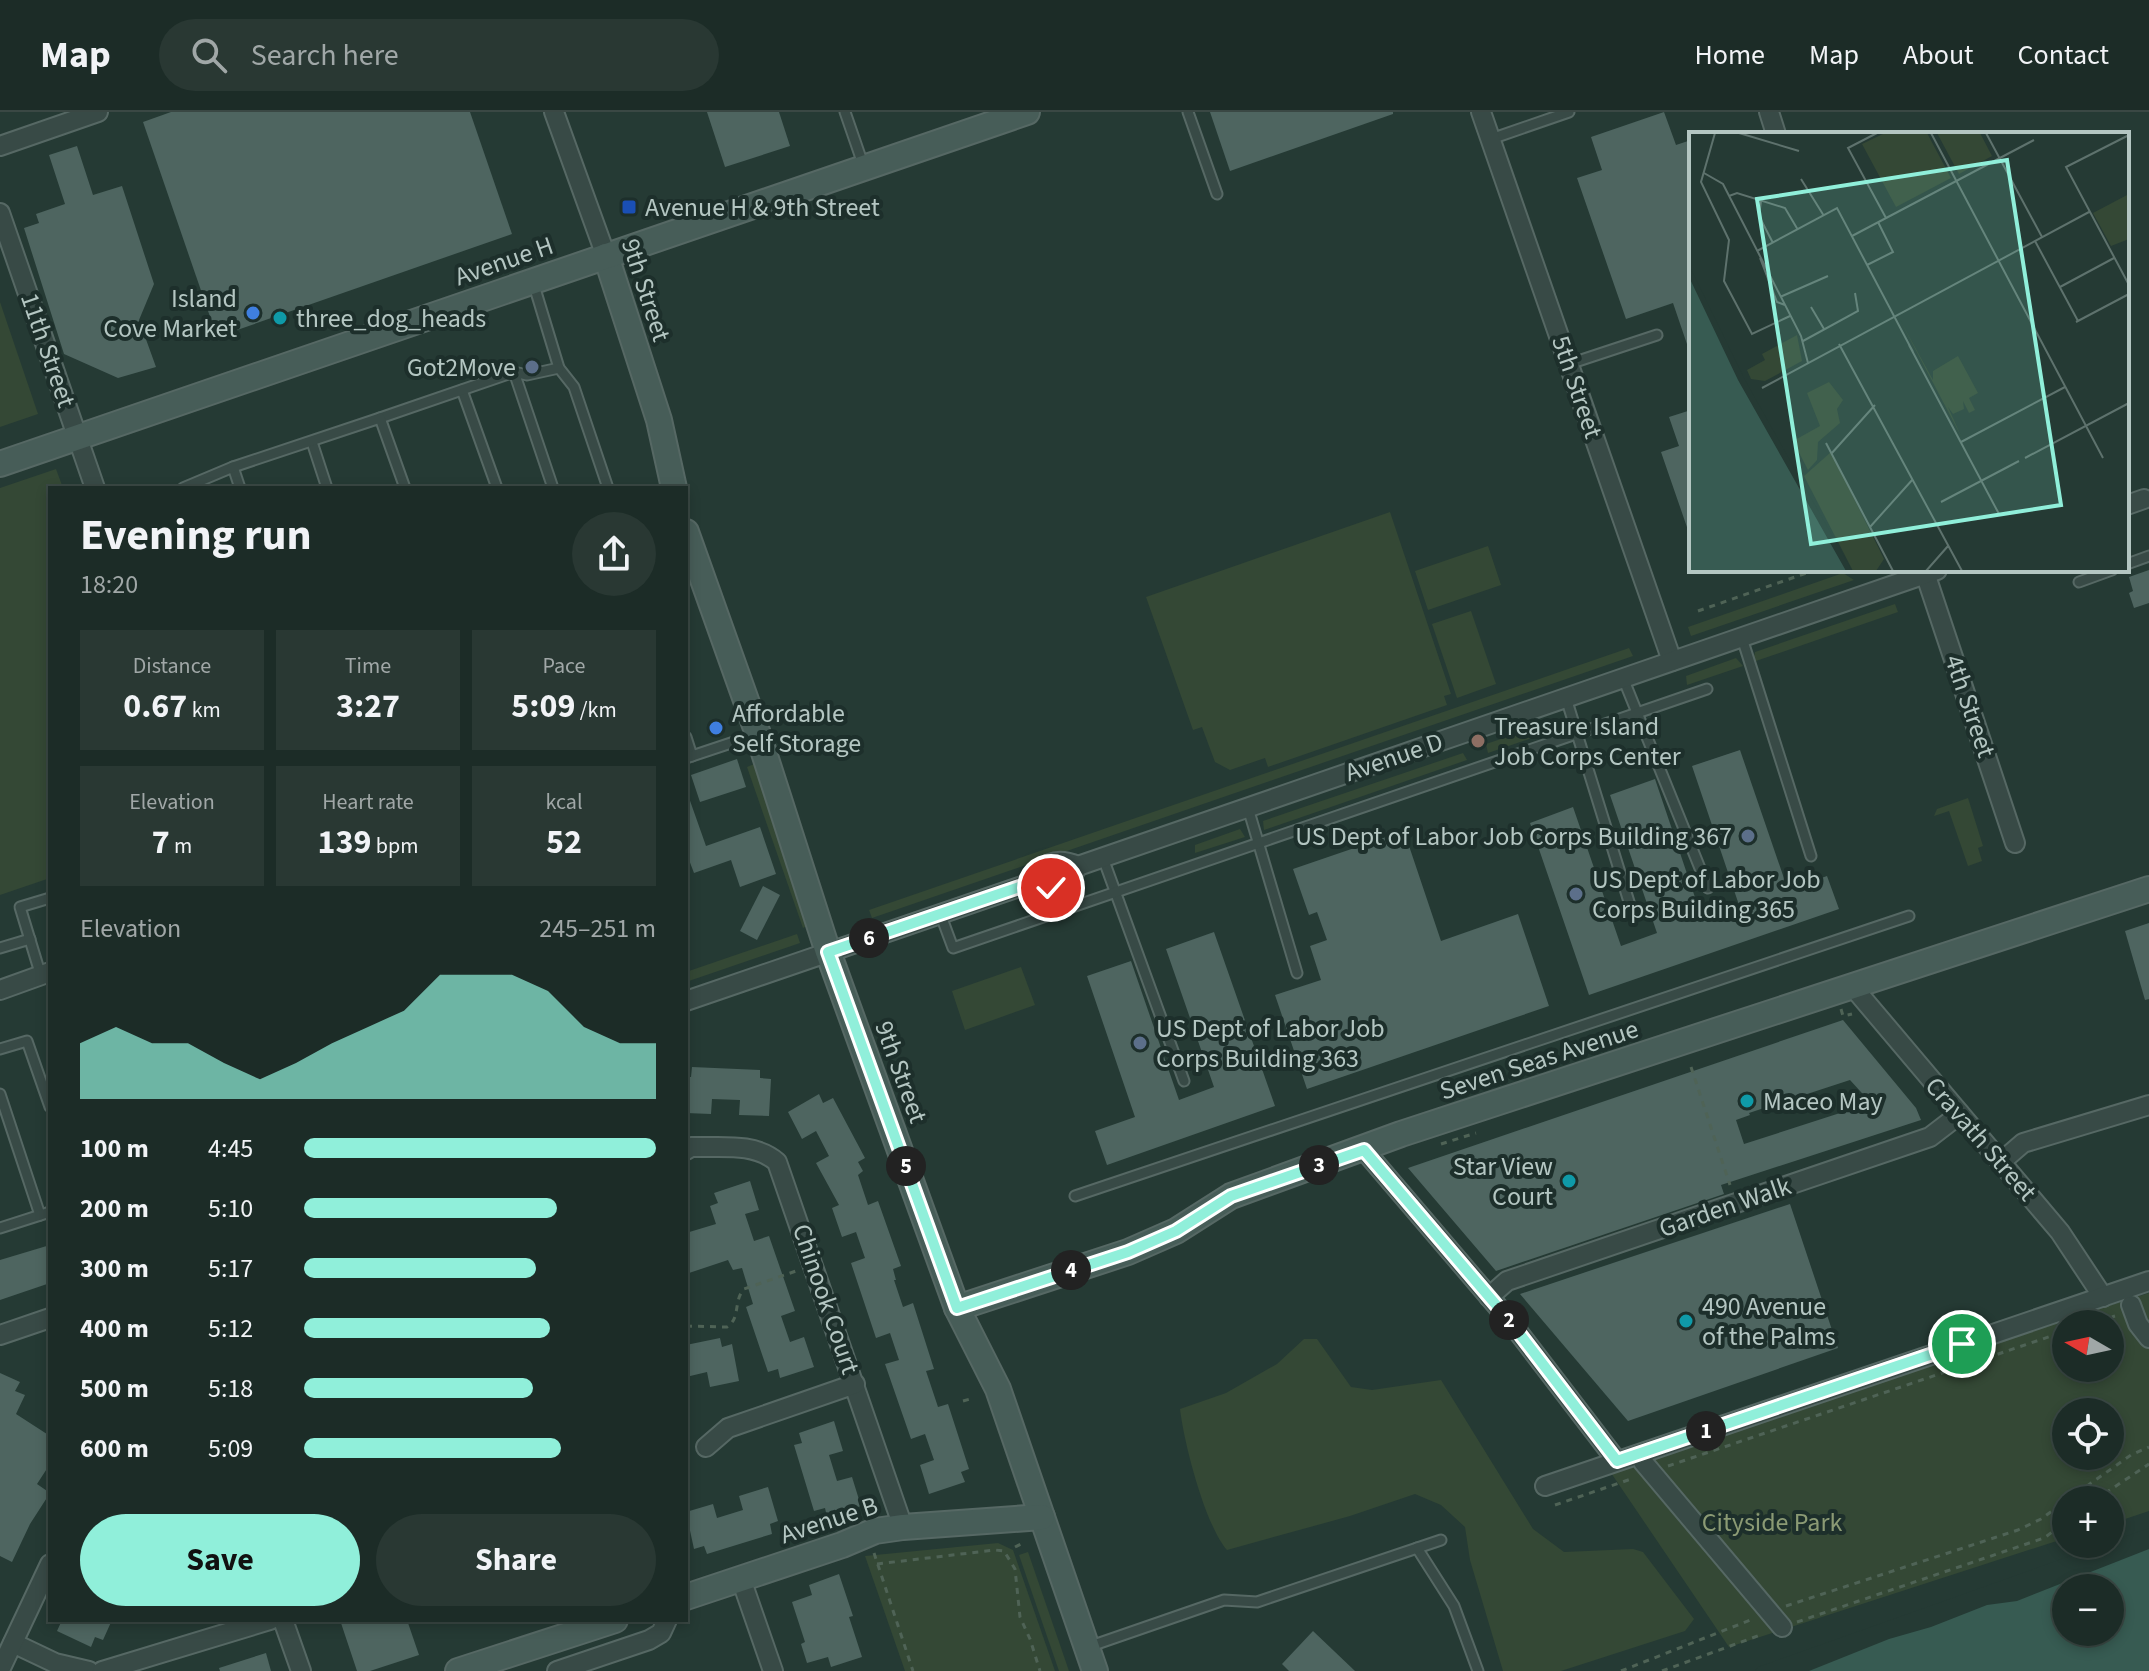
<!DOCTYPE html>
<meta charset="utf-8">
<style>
body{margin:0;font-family:"Source Sans 3",sans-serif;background:#293833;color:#f1f3f6;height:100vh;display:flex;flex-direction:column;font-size:30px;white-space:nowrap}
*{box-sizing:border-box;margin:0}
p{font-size:26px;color:#a0a7a7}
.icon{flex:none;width:44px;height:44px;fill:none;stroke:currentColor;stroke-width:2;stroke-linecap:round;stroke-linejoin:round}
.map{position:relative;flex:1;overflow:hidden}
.drawer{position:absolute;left:48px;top:374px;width:640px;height:1136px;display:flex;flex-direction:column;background:#1c2c27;border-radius:0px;box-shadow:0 4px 12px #0003,0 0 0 2px #3a4844}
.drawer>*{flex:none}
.needle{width:52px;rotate:279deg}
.fabs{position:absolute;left:2052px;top:1198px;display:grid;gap:16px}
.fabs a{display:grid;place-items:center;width:72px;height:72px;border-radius:50%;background:#1c2c27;box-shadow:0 4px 12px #0003,0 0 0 2px #3a4844;font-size:40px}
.pin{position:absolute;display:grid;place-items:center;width:68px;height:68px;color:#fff;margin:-34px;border:4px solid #fff;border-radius:50%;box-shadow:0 2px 8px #0007}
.km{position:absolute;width:40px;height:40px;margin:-20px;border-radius:50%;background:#222;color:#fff;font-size:22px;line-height:40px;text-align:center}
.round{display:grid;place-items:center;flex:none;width:84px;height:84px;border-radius:42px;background:#293833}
.headline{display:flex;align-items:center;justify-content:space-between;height:136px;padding:0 32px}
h1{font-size:44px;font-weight:700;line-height:60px}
.figures{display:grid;grid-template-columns:repeat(3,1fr);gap:12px;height:136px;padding:8px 32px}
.figures div{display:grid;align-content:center;border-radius:0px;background:#293833;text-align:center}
.figures b{font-size:34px;font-weight:700}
.figures small{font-size:22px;font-weight:400}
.figures p{font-size:22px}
.chart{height:224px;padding:16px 32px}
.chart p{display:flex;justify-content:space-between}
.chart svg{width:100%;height:144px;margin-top:8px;fill:#90efda;opacity:.7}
.primary-button{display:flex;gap:16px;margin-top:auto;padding:16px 32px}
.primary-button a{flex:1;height:92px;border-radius:48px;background:#90efda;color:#111;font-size:32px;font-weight:700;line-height:92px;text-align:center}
.primary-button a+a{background:#293833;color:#f1f3f6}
ul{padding:0 32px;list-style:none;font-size:26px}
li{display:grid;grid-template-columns:128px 96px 1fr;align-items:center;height:60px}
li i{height:20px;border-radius:10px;background:#90efda}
header{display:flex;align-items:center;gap:48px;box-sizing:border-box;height:112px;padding:0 40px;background:#1c2c27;border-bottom:2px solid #3a4844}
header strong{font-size:38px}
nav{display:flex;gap:44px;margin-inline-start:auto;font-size:28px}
.search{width:560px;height:72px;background:#293833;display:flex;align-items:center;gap:20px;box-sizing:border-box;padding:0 28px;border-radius:44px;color:#a0a7a7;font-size:30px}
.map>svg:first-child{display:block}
</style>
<header>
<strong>Map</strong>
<div class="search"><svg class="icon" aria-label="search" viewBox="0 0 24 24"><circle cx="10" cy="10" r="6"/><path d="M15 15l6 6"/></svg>Search here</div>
<nav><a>Home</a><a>Map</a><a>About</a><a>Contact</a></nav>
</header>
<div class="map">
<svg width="2149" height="1559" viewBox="0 0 2149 1559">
<rect width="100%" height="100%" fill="#253a34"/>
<g fill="#344835" fill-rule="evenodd">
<polygon points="0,190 38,302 0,315"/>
<polygon points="56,357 63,376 50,376 50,766 0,783 0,376"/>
<polygon points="1390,400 1451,582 1444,584 1447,593 1268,655 1265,646 1230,658 1215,650 1202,615 1193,618 1146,485"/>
<polygon points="1488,434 1501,473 1428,498 1415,459"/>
<polygon points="1843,461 1854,468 1691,524 1688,515"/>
<polygon points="1895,492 1898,500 1753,550 1755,540"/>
<polygon points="1471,499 1496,572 1457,586 1432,512"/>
<polygon points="1629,536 1633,544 872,806 869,798"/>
<polygon points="1736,546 1743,554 1687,573 1686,564"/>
<polygon points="1533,616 1538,624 1488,641 1486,632"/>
<polygon points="1463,641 1467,648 1264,718 1263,709"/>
<polygon points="754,652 808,813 803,816 747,655"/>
<polygon points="1968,686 1983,734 1978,736 1982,749 1968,754 1949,699 1934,704 1937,697"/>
<polygon points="1240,717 1245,725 1195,741 1195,733"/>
<polygon points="797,822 800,831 686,870 686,860"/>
<polygon points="1021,855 1035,893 965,918 952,879"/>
<path d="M2149,1181v218l-39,13v-24h-44v38l-337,109 -124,-183zM2066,1212h44v44h-44zM2066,1300h44v44h-44z"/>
<path d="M1304,1227h13l34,48 21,3 69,-10 92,149 31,23 69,-3 10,3 51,67 -9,12 -124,40h-58l-33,-111 -5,-33 -24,-22 -26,-11 -65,22 -123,34c-22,-25 -43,-107 -47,-141l46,-16 51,-29z"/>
<polygon points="998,1431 1013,1438 1055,1559 905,1559 865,1444"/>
<polygon points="1028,1440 1069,1559 1059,1559 1019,1443"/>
</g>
<path fill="#375b52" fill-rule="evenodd" d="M2149,1420v139h-390zM2066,1476h44v44h-44z"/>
<polygon fill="#253a34" points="2149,1416 2149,1437 2017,1489 1987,1493 1931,1515 1889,1527 1809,1559 1755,1559 1758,1555"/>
<g fill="#4e6560" fill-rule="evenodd">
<polygon points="171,0 470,0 512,122 217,225 143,10"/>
<polygon points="707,0 779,0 790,34 725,55"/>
<polygon points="1210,0 1393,0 1393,2 1230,59"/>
<polygon points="1664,0 1676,33 1691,28 1691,237 1689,238 1673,191 1626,207 1577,66 1602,58 1591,25"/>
<polygon points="77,34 93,83 122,74 154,172 139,208 156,255 118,266 64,242 24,116 39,111 36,102 65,92 49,43"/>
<polygon points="1691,298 1691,420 1689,421 1661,340 1679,334 1669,305"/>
<polygon points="2149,458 2149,491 2134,496 2129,481 2133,479 2129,465"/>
<polygon points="1740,638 1788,778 1827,764 1839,797 1589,883 1530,711 1573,695 1621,834 1657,821 1610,683 1655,667 1702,806 1739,793 1692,654"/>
<polygon points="737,647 746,675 700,690 691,663"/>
<polygon points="688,683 706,734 760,715 776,762 740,775 731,748 694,761 686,740 686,684"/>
<polygon points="1404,719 1441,829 1518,802 1549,894 1307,977 1275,883 1321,868 1310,834 1327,828 1317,800 1309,803 1293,757"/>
<polygon points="763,774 780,783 757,828 740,819"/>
<polygon points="2149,811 2149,887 2145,888 2125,819"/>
<polygon points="1214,820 1275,994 1107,1053 1095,1019 1135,1005 1087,864 1131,849 1179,988 1214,975 1166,837"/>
<path d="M1843,908l73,88 5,12 -200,65 3,9 -228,77 -88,-103zM1850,968l21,23 -127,41 -8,-24 14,-5 -1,-2z"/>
<polygon points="692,955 760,958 760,966 771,967 769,1004 739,1003 740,988 712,987 711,1002 686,1001 686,965 691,965"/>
<polygon points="819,982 823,991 833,986 865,1046 858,1050 863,1059 858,1063 868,1093 878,1089 901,1154 893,1157 896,1168 894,1168 903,1195 913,1191 934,1257 926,1259 938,1295 948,1292 969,1357 961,1360 965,1370 929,1382 920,1353 934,1348 925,1322 911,1327 885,1252 899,1248 890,1221 876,1226 851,1151 865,1146 856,1120 842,1125 832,1096 839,1093 816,1051 829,1044 816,1019 802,1027 788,1000"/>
<polygon points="750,1069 759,1098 745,1102 754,1129 769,1124 795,1199 781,1204 790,1230 804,1225 814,1255 780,1266 778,1257 768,1260 746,1195 753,1192 742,1156 733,1158 728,1148 686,1162 686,1121 716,1112 710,1094 718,1091 714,1081"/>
<polygon points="1790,1092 1838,1236 1628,1309 1520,1182"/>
<polygon points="50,1133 50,1171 0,1188 0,1148"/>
<polygon points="720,1226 722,1235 732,1232 739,1269 710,1275 707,1260 686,1265 686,1233"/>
<polygon points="0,1261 20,1270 15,1279 25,1283 16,1302 50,1324 50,1352 37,1372 50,1381 30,1412 12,1450 0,1444"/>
<polygon points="834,1309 843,1339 829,1343 837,1369 852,1365 861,1394 827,1405 825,1396 814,1399 794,1333 802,1331 799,1321"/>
<polygon points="768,1375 778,1409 770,1412 772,1422 707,1442 704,1434 694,1437 686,1400 713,1392 717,1406 743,1398 739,1384"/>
<polygon points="839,1462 853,1504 849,1505 862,1545 831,1555 828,1545 807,1551 801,1532 805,1530 792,1490 812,1483 809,1473"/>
<polygon points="62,1508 112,1508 103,1528 95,1525 91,1535 57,1519"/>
<polygon points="340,1508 407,1508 419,1543 370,1559 357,1559"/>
<polygon points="1313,1519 1355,1559 1289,1559 1282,1552"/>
<polygon points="266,1541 271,1559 220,1559 219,1556"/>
</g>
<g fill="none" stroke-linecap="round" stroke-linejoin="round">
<defs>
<g id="lane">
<polyline points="845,0 864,55"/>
<polyline points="1188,0 1217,82"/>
<polyline points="1491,27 1569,0"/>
<polyline points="533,170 559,256 574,275 608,376"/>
<polyline points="1569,252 1657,223"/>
<polyline points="514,260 553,376"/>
<polyline points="462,278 497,376"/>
<polyline points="380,306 514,260 527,263 559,256"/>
<polyline points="312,330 327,376"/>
<polyline points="233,355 240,376"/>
<polyline points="183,376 233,355 380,306 405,376"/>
<polyline points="2127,452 2149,444"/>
<polyline points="2079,470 2112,458"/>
<polyline points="1742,526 1811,744"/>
<polyline points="1623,566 1708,776"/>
<polyline points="1566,586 1630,793"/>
<polyline points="686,625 692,644"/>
<polyline points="686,646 755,623"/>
<polyline points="1248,696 1297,861"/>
<polyline points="1103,746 1184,969"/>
<polyline points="940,801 953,836 1707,577"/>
<polyline points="0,836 30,827"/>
<polyline points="41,864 20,795 50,786"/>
<polyline points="0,937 27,929 50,995"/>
<polyline points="0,982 40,1103"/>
<polyline points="1075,1084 1909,804"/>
<polyline points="0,1116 50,1100"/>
<polyline points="1417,1436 1454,1494 1478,1559"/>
<polyline points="1088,1535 1224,1488 1257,1490 1441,1428"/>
</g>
<g id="street">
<polyline points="554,0 606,144"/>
<polyline points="1481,0 1672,549"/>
<polyline points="1769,0 1776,22"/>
<polyline points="0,34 98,0"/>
<polyline points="0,101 95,376"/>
<polyline points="2127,393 2144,387"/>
<polyline points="1924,458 2015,731"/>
<path d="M1031,771c14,-19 23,-27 47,-17"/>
<polyline points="1853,875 2060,1120 2103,1185"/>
<polyline points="0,878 50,860"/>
<path d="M686,889l345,-118c24,6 34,6 47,-17l859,-296"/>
<path d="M686,1038l5,-3c29,1 63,-5 86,15l126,365"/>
<polyline points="1364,1038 1509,1208 1617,1349"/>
<polyline points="2001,1050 2023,1031 2149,993"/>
<polyline points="1489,1185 1507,1169 1930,1025 1960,1002"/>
<polyline points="2131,1193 2138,1212 2149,1226"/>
<polyline points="0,1223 50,1206"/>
<polyline points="706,1335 728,1316 855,1272"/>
<polyline points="1643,1350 1782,1515"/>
<polyline points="1545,1374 2149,1169"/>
<polyline points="741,1467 773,1559"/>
<polyline points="283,1508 301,1559"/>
<polyline points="13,1531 55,1551 89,1559"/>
<polyline points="0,1558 50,1452"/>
<polyline points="102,1559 270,1508"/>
<polyline points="557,1559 649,1528 661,1521 667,1508"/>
</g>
<g id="secondary">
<polyline points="606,144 659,308 674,376"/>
<polyline points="0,352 1027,0"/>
<polyline points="686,420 758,622 828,840 957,1196 998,1277 1095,1559"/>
<polyline points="957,1196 1128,1140 1176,1119 1231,1084 1401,1022 2149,777"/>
<polyline points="686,1485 842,1433 875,1419 903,1415 1042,1405"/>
<polyline points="458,1559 615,1508"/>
</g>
</defs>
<use href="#lane" stroke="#566864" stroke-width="13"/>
<use href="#street" stroke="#566864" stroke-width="22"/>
<use href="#secondary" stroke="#566864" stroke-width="28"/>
<g stroke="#4f6356" stroke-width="3" stroke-dasharray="6 6" stroke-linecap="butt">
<polyline points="1698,499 1815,458"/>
<polyline points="1841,897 1843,904 1852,902"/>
<polyline points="1691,955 1730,1073"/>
<polyline points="1441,1032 1476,1021"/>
<polyline points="2089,1212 2115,1204"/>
<path d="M686,1214l41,1c14,-9 6,-26 17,-38l52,-18"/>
<polyline points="963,1289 974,1286"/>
<polyline points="1668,1354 2066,1219"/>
<polyline points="2067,1388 2131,1343 2149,1335"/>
<polyline points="2095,1388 2149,1352"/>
<polyline points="1555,1393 1634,1366"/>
<polyline points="1015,1435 1021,1432"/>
<polyline points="874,1441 913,1559"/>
<polyline points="877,1452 995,1438 1004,1439 1015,1457 1020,1505 1030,1527 1040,1559"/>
<polyline points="1786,1494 2018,1418 2041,1407 2066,1389"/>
<polyline points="1797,1510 2044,1426 2066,1410"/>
<polyline points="1621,1559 1753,1507"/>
<polyline points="1662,1559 1763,1522"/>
</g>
<use href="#lane" stroke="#384a46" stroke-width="9"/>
<use href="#street" stroke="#384a46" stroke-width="18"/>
<use href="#secondary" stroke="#475d58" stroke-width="24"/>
</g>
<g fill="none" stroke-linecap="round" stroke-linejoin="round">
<defs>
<polyline id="route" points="1051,776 1031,771 828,840 957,1196 1128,1140 1176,1119 1231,1084 1364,1038 1509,1208 1617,1349 1962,1232"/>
</defs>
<use href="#route" stroke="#fff" stroke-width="16"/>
<use href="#route" stroke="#90efda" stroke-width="10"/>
</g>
<rect fill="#1a4fb4" stroke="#1d2f2b" stroke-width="3" x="621" y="87" width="16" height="16" rx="4"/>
<g fill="#3f7fe0" stroke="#1d2f2b" stroke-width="3">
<circle cx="253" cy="201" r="8"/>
<circle cx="716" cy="616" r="8"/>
</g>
<g fill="#0f9aa8" stroke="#1d2f2b" stroke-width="3">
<circle cx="280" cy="206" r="8"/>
<circle cx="1747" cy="989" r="8"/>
<circle cx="1569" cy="1069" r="8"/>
<circle cx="1686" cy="1209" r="8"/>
</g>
<g fill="#5c6f8a" stroke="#1d2f2b" stroke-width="3">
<circle cx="532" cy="255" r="8"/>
<circle cx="1748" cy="724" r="8"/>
<circle cx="1576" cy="782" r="8"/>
<circle cx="1140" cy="931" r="8"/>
</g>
<circle fill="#8d6e63" stroke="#1d2f2b" stroke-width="3" cx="1478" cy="629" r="8"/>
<g text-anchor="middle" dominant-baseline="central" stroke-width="8" stroke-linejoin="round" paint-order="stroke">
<g font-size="26" fill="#b4c6c2" stroke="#1d2f2b" text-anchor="start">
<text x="645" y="95">Avenue H &amp; 9th Street</text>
<text x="237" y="186" text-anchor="end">Island<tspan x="237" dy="30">Cove Market</tspan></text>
<text x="296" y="206">three_dog_heads</text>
<text x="516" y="255" text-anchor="end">Got2Move</text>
<text x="732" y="601">Affordable<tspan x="732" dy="30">Self Storage</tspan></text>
<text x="1494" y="614">Treasure Island<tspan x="1494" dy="30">Job Corps Center</tspan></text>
<text x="1732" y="724" text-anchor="end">US Dept of Labor Job Corps Building 367</text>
<text x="1592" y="767">US Dept of Labor Job<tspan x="1592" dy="30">Corps Building 365</tspan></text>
<text x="1156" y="916">US Dept of Labor Job<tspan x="1156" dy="30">Corps Building 363</tspan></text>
<text x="1763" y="989">Maceo May</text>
<text x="1553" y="1054" text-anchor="end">Star View<tspan x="1553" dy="30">Court</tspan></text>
<text x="1702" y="1194">490 Avenue<tspan x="1702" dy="30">of the Palms</tspan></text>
</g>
<g font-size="26" fill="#b4c6c2" stroke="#1d2f2b">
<text transform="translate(504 149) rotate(-19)">Avenue H</text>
<text transform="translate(646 178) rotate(72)">9th Street</text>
<text transform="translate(48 238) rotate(71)">11th Street</text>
<text transform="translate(1577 275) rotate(71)">5th Street</text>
<text transform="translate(1970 594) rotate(71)">4th Street</text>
<text transform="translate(1394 645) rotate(-19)">Avenue D</text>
<text transform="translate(1539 948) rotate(-18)">Seven Seas Avenue</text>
<text transform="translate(901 960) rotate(70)">9th Street</text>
<text transform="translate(1981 1027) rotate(49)">Cravath Street</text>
<text transform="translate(1725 1095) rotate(-19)">Garden Walk</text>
<text transform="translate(826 1187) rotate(71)">Chinook Court</text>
<text transform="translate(829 1408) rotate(-18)">Avenue B</text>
</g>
<g font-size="26" fill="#8b9a74" stroke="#1d2f2b">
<text x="1772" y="1410">Cityside Park</text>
</g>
</g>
<g transform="translate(1689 20)">
<rect width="440" height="440" fill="#253a34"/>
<path d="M196,1h42l24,45 -55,29 -34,-63zM248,1h43l12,23 -33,18zM440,62v45l-18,7 -18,-33zM211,188l33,60v-9l25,-15 20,37 -9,5 6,12 -6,3 -6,-12 1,8 -11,5 -5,-7 13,29zM108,203l5,26 -37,20 -14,-2 -4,-9 18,-10 -3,-6zM140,250l14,18 -6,9 3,14 -22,19 -1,18 -9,10 -15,-29 27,-15 -13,-33zM142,320l53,107 -8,12h-23l-49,-95z" fill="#344835"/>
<path d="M0,137l50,104 111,198h-161z" fill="#375b52"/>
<path d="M0,133l56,115 107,191h-6l-108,-191 -49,-103z" fill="#253a34"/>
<path fill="none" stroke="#5e726d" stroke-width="2" d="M26,1l-14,49 28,58 -5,41 28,53 38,-18M50,1l60,18M188,1l-29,15 38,70M242,1l172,325M297,1l56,104M440,3l-63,32 63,118M15,41l19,11 78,152 7,27M112,47l23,37M40,64l8,-3 48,15 13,22M72,69l-2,15 14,27M163,104l182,-96M346,109l43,80M68,119l80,-43 76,144M71,126l17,44 8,3M178,133l26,-13 -15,-30M371,155l54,-29M91,165l48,-21M122,175l13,22M387,190l53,-28M114,209l55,-30 -3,-18M150,212l123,227M220,213l90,169M73,256l327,-176M272,310l104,-55M137,311l67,128M142,322l44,-49M336,326l104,-55M252,370l78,-41M181,395l43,-48M237,439l22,-25"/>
<path fill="#90efda" fill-opacity="0.15" stroke="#90efda" stroke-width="4" d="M318,28l54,345 -250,39 -54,-345z"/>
<rect width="440" height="440" fill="none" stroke="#b4c6c2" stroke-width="4"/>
</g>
</svg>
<div class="fabs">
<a><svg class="needle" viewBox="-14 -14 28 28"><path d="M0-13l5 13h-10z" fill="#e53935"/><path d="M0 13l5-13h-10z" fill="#a0a7a7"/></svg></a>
<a><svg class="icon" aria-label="locate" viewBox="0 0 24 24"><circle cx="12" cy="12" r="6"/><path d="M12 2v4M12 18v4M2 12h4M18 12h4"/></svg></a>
<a>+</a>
<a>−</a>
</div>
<div class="pin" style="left:1962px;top:1232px;background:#1e9e55"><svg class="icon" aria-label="arrive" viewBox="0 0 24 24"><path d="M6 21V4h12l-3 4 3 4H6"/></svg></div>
<div class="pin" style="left:1051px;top:776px;background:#d93025"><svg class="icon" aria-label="check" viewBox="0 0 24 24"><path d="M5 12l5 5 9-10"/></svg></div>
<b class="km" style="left:1706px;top:1319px">1</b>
<b class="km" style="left:1509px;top:1208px">2</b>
<b class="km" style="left:1319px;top:1053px">3</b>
<b class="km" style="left:1071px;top:1158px">4</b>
<b class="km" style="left:906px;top:1054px">5</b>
<b class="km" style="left:869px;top:826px">6</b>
<section class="drawer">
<div class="headline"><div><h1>Evening run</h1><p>18:20</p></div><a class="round"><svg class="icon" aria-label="share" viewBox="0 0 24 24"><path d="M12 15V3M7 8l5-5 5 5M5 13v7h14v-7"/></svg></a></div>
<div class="figures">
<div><p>Distance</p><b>0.67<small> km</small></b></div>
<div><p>Time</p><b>3:27</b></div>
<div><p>Pace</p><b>5:09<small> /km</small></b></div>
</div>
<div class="figures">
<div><p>Elevation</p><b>7<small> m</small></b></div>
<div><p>Heart rate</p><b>139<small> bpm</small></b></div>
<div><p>kcal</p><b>52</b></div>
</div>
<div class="chart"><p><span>Elevation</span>245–251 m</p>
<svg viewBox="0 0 160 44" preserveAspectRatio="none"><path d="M0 44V27L10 22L20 27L30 27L40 33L50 38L60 33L70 27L80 22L90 17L100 6L110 6L120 6L130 11L140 22L150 27L160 27V44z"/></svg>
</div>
<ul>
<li><b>100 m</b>4:45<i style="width:100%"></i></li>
<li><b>200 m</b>5:10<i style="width:72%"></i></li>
<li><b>300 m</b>5:17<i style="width:66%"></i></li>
<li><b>400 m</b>5:12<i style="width:70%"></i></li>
<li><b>500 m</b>5:18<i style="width:65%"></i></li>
<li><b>600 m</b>5:09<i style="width:73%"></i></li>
</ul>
<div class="primary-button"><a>Save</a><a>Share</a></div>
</section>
</div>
